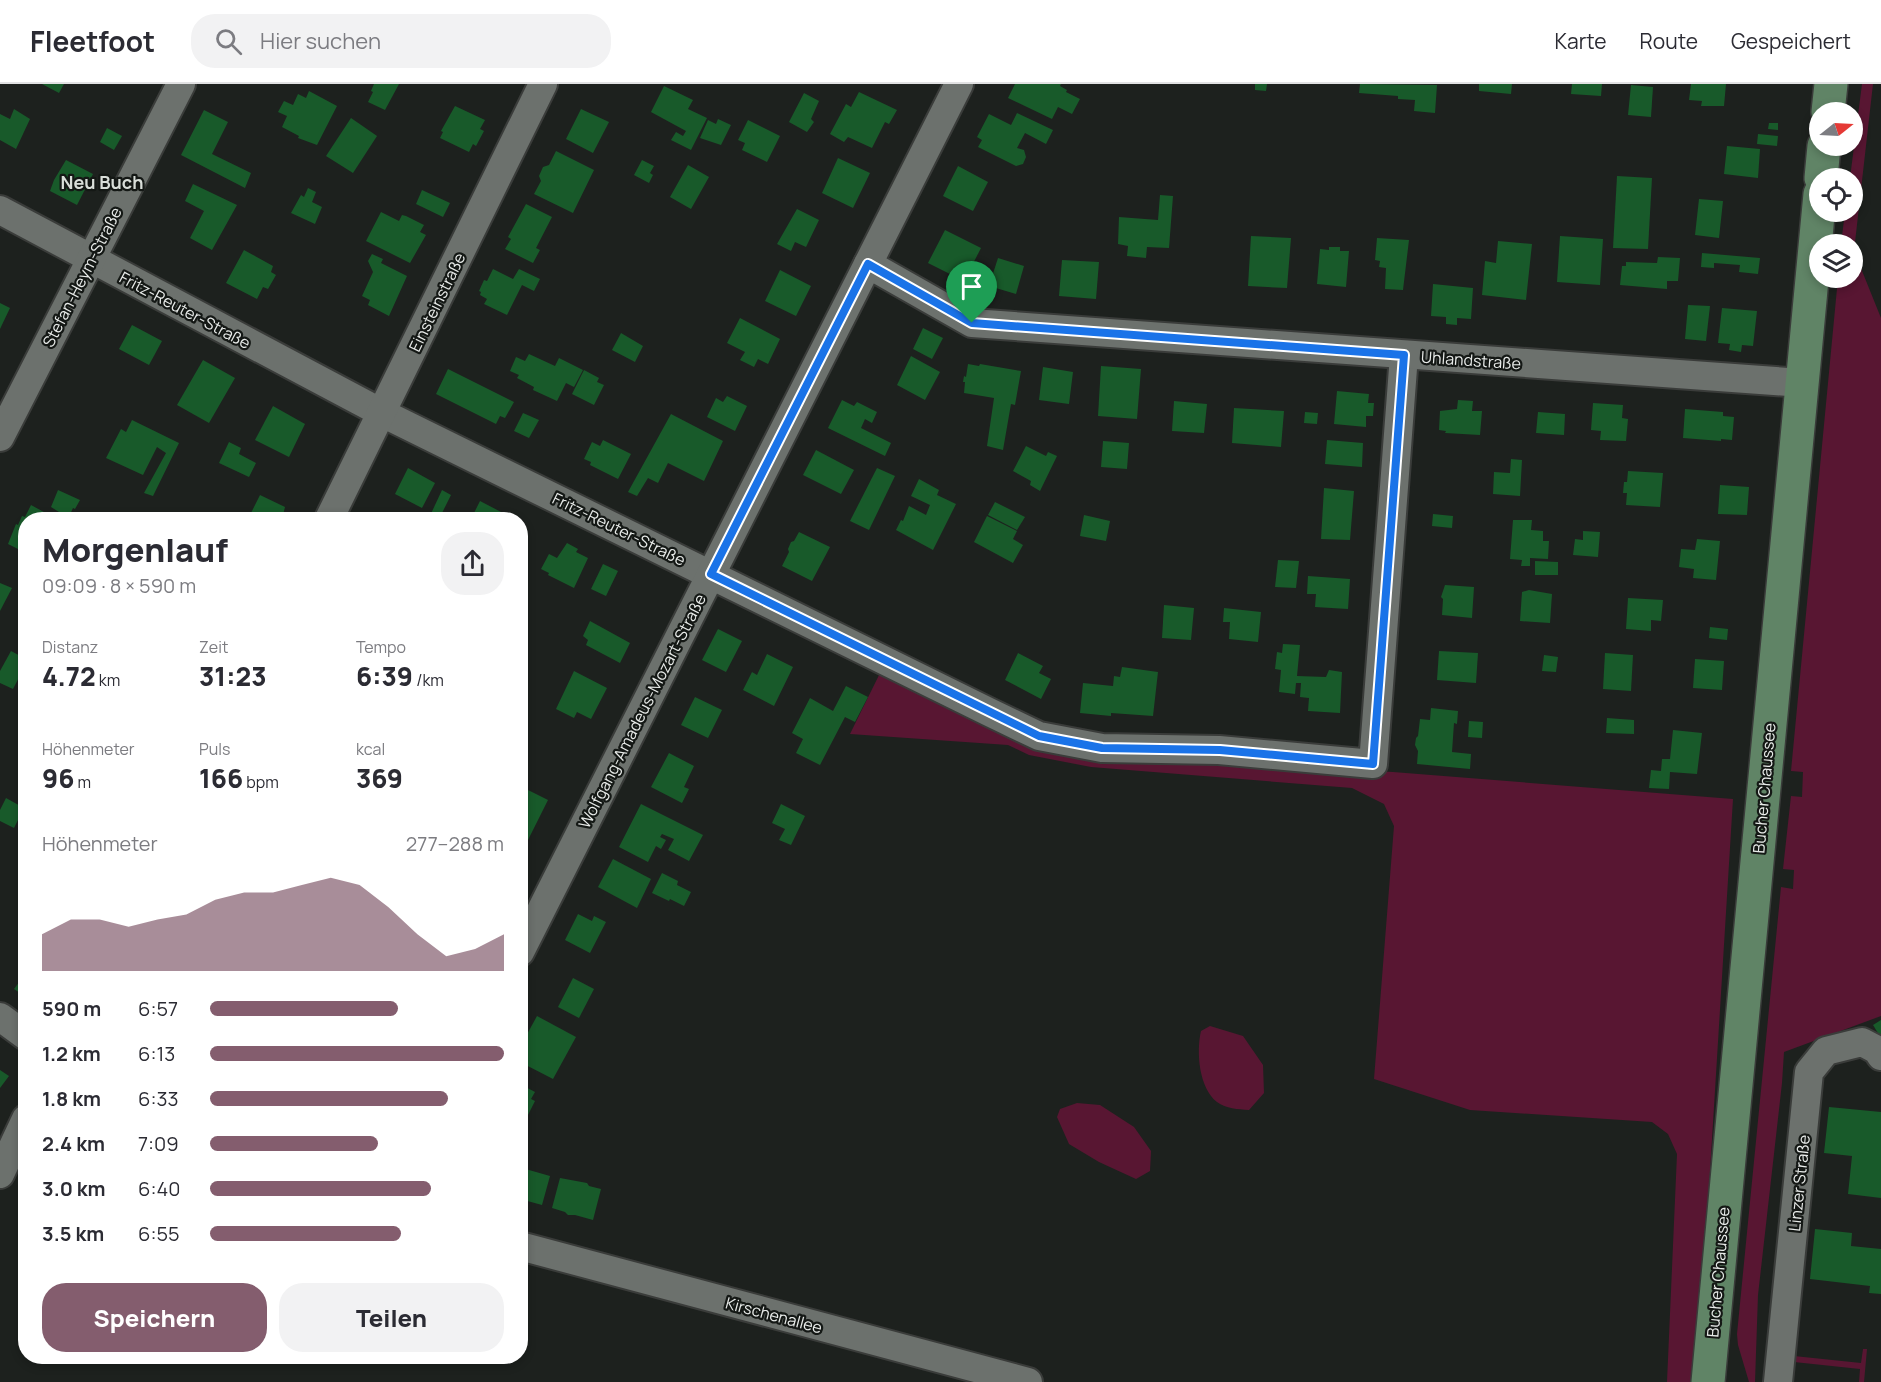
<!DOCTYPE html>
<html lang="de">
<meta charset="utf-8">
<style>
body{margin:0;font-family:Manrope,sans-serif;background:#f2f2f3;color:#2b2b33;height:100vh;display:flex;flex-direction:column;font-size:22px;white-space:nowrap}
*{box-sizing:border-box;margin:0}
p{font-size:20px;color:#7c7c81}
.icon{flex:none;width:33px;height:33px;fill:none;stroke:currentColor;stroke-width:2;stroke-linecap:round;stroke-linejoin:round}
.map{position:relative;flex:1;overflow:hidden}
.side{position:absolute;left:18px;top:428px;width:510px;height:852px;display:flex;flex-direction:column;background:#fff;border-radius:24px;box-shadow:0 3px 9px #0003}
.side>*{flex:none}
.needle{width:39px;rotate:72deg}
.buttons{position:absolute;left:1809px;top:18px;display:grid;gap:12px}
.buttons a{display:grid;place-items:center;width:54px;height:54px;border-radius:50%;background:#fff;box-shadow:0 3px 9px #0003;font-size:30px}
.pin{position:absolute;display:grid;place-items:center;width:51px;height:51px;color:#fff;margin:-62px -26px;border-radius:50% 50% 50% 0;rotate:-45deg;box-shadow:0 0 6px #0007}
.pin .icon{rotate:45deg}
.round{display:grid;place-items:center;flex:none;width:63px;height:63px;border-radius:24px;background:#f2f2f3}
.headline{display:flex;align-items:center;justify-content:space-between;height:102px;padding:0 24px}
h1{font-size:33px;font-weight:800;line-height:45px}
.figures{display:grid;grid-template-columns:repeat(3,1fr);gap:9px;height:102px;padding:6px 24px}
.figures div{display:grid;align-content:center}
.figures b{font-size:26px;font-weight:800}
.figures small{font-size:16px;font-weight:400}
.figures p{font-size:16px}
.chart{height:168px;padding:12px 24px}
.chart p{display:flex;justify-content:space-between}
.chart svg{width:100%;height:108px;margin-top:6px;fill:#845d6e;opacity:.7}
.cta{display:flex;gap:12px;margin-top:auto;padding:12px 24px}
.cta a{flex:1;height:69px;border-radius:24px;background:#845d6e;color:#fff;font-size:24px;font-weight:800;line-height:69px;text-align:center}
.cta a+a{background:#f2f2f3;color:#2b2b33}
ul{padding:0 24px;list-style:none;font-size:20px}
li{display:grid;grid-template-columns:96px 72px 1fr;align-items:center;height:45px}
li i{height:15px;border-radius:8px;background:#845d6e}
header{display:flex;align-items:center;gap:36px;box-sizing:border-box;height:84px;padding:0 30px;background:#fff;border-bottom:2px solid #e1e1e2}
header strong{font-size:28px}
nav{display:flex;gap:33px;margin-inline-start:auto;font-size:21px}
.search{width:420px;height:54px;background:#f2f2f3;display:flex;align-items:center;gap:15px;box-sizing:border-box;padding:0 21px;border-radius:24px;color:#7c7c81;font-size:22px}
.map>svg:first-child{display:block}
</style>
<header>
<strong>Fleetfoot</strong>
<div class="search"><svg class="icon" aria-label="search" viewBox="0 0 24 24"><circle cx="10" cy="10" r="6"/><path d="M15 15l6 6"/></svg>Hier suchen</div>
<nav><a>Karte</a><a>Route</a><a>Gespeichert</a></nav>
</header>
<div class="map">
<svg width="1881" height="1298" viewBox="0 0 1881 1298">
<rect width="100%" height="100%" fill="#1d211e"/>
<g fill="#581632">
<polygon points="1862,0 1873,0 1854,167 1881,234 1881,932 1784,968 1782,999 1758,1211 1755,1298 1749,1298 1738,1261 1737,1250 1781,803 1793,805 1794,786 1783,785 1791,712 1802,713 1803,688 1791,687 1838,194 1852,194 1852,160 1841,160 1845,128 1852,128 1852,94 1850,94"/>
<polygon points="882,585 1075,670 1393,688 1733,715 1697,1298 1667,1298 1677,1070 1668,1050 1652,1038 1470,1026 1374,995 1394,742 1384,720 1352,704 1091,683 1029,671 1008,661 850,650"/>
<path d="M1210,942l33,10 20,29 1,28 -15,17c-11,-1 -23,-1 -32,-8 -18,-14 -21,-50 -16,-71z"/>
<polygon points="1077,1019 1100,1021 1134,1043 1151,1067 1150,1087 1136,1095 1099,1078 1069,1060 1057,1033 1060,1025"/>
<polygon points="1863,1265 1867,1265 1864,1298 1859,1298 1860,1285 1794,1278 1794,1272 1861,1279"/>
</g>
<g fill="#185a2a">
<polygon points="42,0 64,0 59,9"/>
<polygon points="374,0 399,0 385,26 368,18 373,8 371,7"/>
<polygon points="1015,0 1061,0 1060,2 1067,6 1066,8 1080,15 1072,30 1058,23 1052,35 1008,14"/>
<polygon points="1255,0 1267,0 1266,7 1255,6"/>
<polygon points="1360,0 1437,1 1435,29 1414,27 1415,16 1398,15 1398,12 1359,9"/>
<polygon points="1479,0 1512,0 1511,10 1479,7"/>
<polygon points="1572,0 1602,0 1601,12 1571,10"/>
<polygon points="1691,0 1726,0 1724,22 1701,22 1702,17 1689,16"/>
<polygon points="1631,1 1653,3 1651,33 1628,31"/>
<polygon points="664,2 693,16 688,25 707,34 691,66 671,56 676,48 683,52 686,47 651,28"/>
<polygon points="309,7 337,22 317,61 298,54 299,52 282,43 287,32 278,28 284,17 293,21 298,10 306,14"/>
<polygon points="859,8 897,26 889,40 885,38 872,64 848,53 844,58 830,50 846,20 851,23"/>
<polygon points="804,9 819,17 811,35 814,38 807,48 789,38"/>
<polygon points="455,22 485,36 480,45 484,47 476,62 473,60 469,68 440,54 443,48 441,47"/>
<polygon points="14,25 30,35 16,65 0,56 0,30 10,35"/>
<polygon points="581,25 609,38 593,69 566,55"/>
<polygon points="204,26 228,38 212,70 251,89 245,104 181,71"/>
<polygon points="1017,29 1053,46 1046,60 1025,49 1017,64 1024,66 1026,73 1023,80 1016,82 978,63 982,56 977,53 989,30 1011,41"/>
<polygon points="351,34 377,52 353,89 326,72"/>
<polygon points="718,35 731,41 721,61 700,54 708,36 716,40"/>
<polygon points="748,36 780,52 767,78 742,66 745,59 738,56"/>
<polygon points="1769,39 1778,39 1778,46 1768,45"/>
<polygon points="107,44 122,52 114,66 100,58"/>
<polygon points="1758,50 1778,52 1777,62 1757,60"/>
<polygon points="1727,62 1760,65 1758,94 1724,90"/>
<polygon points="556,67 594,86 573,129 534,110 541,97 539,92 543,83 549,81"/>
<polygon points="838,74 870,89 853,124 822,109"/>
<polygon points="66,76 93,90 77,121 50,107 54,96"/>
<polygon points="642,76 654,82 650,89 653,91 649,99 634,91"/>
<polygon points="688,81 709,93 691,125 670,113"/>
<polygon points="958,82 988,98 973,127 943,112"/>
<polygon points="1617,92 1652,94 1648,165 1613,164"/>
<polygon points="193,100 237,121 212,166 190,154 204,127 185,117"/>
<polygon points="308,104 316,108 312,118 322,123 315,140 291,129 301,111 304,113"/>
<polygon points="422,106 450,119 443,133 416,120"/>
<polygon points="1160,111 1173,112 1169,164 1147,163 1146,174 1127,172 1128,162 1118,160 1119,133 1158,136"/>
<polygon points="1699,115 1723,117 1719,154 1695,151"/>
<polygon points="526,120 552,133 536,164 540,166 533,179 505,165 511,155 508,153"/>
<polygon points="797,125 819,136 806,163 795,158 791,167 777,160"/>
<polygon points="381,128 399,137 402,131 406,132 424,141 420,148 426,151 410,179 366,157"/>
<polygon points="945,146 981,164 964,197 928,179"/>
<polygon points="1251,152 1291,154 1287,204 1248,202"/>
<polygon points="1560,152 1603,155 1600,201 1557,198"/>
<polygon points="1377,154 1409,156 1403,206 1385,205 1386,184 1379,183 1380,177 1375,176"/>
<polygon points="1498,157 1532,160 1526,216 1482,211 1485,177 1496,179"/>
<polygon points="1329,163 1340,163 1340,167 1349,167 1346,203 1317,200 1320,165 1329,166"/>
<polygon points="244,166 273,182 271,188 276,191 268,205 263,203 257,215 226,199"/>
<polygon points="1702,169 1760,174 1758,190 1739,188 1740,181 1714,179 1714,184 1701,183"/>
<polygon points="372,170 383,175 381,179 407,192 389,232 368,221 370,216 362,212 373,188 368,177"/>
<polygon points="1658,173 1680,174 1678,197 1667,197 1667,205 1620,201 1622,182 1626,182 1626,178 1657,179"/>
<polygon points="998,174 1024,182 1016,210 989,202"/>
<polygon points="1062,176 1099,178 1096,215 1059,212"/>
<polygon points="493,185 513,195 519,185 540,195 534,207 522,201 507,231 484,220 487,215 480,211 481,208 479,207 484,196 487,197"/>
<polygon points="780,186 811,202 796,232 765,217"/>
<polygon points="1433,200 1473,204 1471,235 1457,234 1457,241 1446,240 1446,233 1431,232"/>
<polygon points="0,219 10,224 0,245"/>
<polygon points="1688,221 1710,222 1706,257 1685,255"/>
<polygon points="1722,224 1757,227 1753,262 1742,261 1741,268 1729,266 1730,260 1718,259"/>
<polygon points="740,234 780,255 768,280 758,275 754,283 740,276 745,268 727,259"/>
<polygon points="132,241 162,257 149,281 119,265"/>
<polygon points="923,244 943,254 932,275 913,265"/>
<polygon points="621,249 643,262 635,278 612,266"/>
<polygon points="529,270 555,282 559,274 583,286 574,303 566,299 557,317 533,306 534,303 517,294 519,291 510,287 516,273 525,277"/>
<polygon points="911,272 940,288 925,316 897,301"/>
<polygon points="203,276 235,294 209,339 177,321"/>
<polygon points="968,280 979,282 980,280 1021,287 1015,321 1011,320 1003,366 987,362 994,314 964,309 965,298 963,298 964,292 966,293"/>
<polygon points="1101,282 1141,285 1137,335 1098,332"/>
<polygon points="1043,283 1073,288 1069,320 1039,316"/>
<polygon points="448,285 514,318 505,334 500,332 496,340 436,310"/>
<polygon points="584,286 599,294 597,298 604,301 594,321 572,310"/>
<polygon points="1337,307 1369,310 1368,319 1374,319 1373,332 1366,332 1366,343 1334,340"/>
<polygon points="727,312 747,322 735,347 707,333 716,314 723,318"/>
<polygon points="842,316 854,322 857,318 877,328 872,339 865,335 861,344 891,359 885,372 828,344"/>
<polygon points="1458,316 1473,317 1472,327 1482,327 1480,351 1445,349 1446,347 1439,346 1440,327 1457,325"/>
<polygon points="1174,317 1207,320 1204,349 1172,347"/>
<polygon points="1593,319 1623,321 1622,334 1628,335 1626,357 1600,356 1601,347 1591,346"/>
<polygon points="273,322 305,340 289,373 255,356"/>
<polygon points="1234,324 1284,327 1281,363 1232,359"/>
<polygon points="1685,325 1723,328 1723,332 1734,333 1732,356 1721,355 1721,357 1683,354"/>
<polygon points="1305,328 1318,329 1317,340 1304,339"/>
<polygon points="1538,328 1565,330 1564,351 1536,349"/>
<polygon points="523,329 539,336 529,354 514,347"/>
<polygon points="671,330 723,357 704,397 668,379 658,399 648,394 637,412 628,408"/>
<polygon points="132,336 179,359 153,412 144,409 166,369 157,363 143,391 106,374 121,345 126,348"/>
<polygon points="603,356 631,370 618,395 590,381 591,378 584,375 592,358 600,362"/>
<polygon points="1327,356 1363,359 1362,383 1325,380"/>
<polygon points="1103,357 1129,359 1127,385 1101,383"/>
<polygon points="229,358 241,364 239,370 256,379 249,393 219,379"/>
<polygon points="1026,362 1046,372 1048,368 1057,372 1040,407 1030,401 1031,397 1013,387"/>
<polygon points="816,366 854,386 841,410 803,391"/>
<polygon points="1511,375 1522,376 1520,412 1493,410 1494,388 1510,389"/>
<polygon points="408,384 435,399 422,424 395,410"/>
<polygon points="877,384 895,392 869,446 850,437"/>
<polygon points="1628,387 1663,389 1660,423 1626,421 1627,409 1623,409 1624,398 1627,398"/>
<polygon points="919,395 939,406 937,411 956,420 933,466 896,446 901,436 903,437 909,422 926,431 930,421 911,412"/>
<polygon points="1720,401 1749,403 1747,431 1718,430"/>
<polygon points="1324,404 1354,407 1350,456 1321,455"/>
<polygon points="58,406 80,416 75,425 73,424 68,435 65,435 59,428 51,423"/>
<polygon points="442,406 451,411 439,435 431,435 429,434"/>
<polygon points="260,411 285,423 282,435 248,435"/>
<polygon points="480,417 503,429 511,435 471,435"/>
<polygon points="995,418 1025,433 1017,446 988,431"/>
<polygon points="31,421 53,433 52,435 26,435 26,471 20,466 8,460 16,440 18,441 22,432 25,433"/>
<polygon points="176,428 191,435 173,435"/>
<polygon points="1433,430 1453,432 1452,444 1432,442"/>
<polygon points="1084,431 1110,437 1106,457 1080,452"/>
<polygon points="987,432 1017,447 1013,455 1023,461 1013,479 974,458"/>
<polygon points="1513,436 1532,436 1531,446 1543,447 1543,457 1549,457 1548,475 1530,474 1530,482 1521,482 1522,476 1510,475"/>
<polygon points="1583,447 1600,448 1598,473 1573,471 1575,455 1583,456"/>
<polygon points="799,448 830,463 812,497 782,482 789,468 788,465 791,458 794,457"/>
<polygon points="1697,455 1720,457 1716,496 1693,494 1694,485 1679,483 1681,465 1695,466"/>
<polygon points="567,459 578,465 576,468 588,474 574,504 548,491 549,489 541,485 549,470 557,474"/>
<polygon points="1278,476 1299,477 1296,504 1275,503"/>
<polygon points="1535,477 1558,478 1558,491 1535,491"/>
<polygon points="603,480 618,487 606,512 591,505"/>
<polygon points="1308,492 1350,495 1348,525 1315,523 1316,510 1307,510"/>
<polygon points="0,499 12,504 0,527"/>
<polygon points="1445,501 1474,503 1472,534 1442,531 1443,515 1441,513"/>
<polygon points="1529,506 1552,510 1550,539 1520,537 1522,508"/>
<polygon points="1628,514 1663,516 1661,537 1651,536 1651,547 1626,545"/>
<polygon points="1164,521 1194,524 1191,556 1162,554"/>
<polygon points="1224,524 1261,528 1258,558 1229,555 1230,538 1223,538"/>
<polygon points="590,537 630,559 620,579 586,561 588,556 583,552"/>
<polygon points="1710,543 1728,545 1727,556 1709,554"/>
<polygon points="718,545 742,557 726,588 702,576"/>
<polygon points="1283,560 1300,561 1297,592 1326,593 1329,586 1342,588 1340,629 1308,627 1309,614 1300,613 1301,599 1296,599 1295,610 1279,608 1281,586 1275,585 1277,568 1282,569"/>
<polygon points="11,567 26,575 26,580 13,605 0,599 0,587"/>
<polygon points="1439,567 1478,569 1476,599 1437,596"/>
<polygon points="1018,569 1043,582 1039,589 1051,595 1041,615 1005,596"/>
<polygon points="1605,569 1633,571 1631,607 1603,605"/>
<polygon points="767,570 793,583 774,622 743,606 752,588 757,591"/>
<polygon points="1544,571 1558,573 1556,588 1542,587"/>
<polygon points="1695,575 1724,577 1722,606 1693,604"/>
<polygon points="1122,583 1158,588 1153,632 1111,629 1111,632 1080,629 1083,599 1113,602 1114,592 1120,593"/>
<polygon points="574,587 607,604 591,635 577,628 574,634 556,625"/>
<polygon points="846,602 868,613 855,638 845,633 820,681 796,669 803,655 792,649 810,614 833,627"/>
<polygon points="695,613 722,626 708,654 681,641"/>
<polygon points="1431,624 1458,627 1457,640 1454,639 1452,668 1471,670 1470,685 1417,680 1418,667 1415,661 1416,654 1418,652 1420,635 1430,636"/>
<polygon points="1607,634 1634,636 1634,650 1606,649"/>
<polygon points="1469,637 1483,638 1482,654 1468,653"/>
<polygon points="1673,646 1702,649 1697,690 1670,688 1669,705 1649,704 1651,686 1661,687 1662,675 1670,675"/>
<polygon points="669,669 694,682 684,703 689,705 682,719 651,703"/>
<polygon points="522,703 548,716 527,758 520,754 520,706"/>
<polygon points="6,714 24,724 14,744 0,737 0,726"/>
<polygon points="641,720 703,751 689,777 668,766 674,755 662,750 660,753 666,756 661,765 656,762 648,778 619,763"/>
<polygon points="781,720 805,732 791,761 779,756 785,745 772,739"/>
<polygon points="613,775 651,795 637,824 598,803"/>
<polygon points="662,789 678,797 677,801 691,808 684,822 670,815 669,817 652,809"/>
<polygon points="578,830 592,837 594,832 606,838 590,869 565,856"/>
<polygon points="26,889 26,913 14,905"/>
<polygon points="573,894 594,905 579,934 558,923"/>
<polygon points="537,932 576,953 553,995 520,978 520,963"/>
<polygon points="1881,936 1881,954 1873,941"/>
<polygon points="0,986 9,992 0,1004"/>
<polygon points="520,1000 535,1008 531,1015 535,1017 526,1035 522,1033 520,1037"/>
<polygon points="1829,1023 1881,1028 1881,1114 1848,1110 1852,1072 1824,1069"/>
<polygon points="522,1084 550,1092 542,1121 520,1115"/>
<polygon points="560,1094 587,1099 589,1102 601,1105 593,1136 575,1131 568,1131 565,1128 552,1124"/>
<polygon points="1815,1145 1852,1149 1851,1162 1881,1165 1881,1210 1869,1209 1870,1202 1810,1195"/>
</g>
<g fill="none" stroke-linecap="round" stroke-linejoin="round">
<defs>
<g id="minor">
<polyline points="0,126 382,329 989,628 1039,652 1102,664 1219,666 1373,680 1404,271"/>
<polyline points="868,180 972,239 1802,299"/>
<polyline points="0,353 181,0"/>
<polyline points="329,435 543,0"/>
<polyline points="520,868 959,0"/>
<polyline points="0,933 26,952"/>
<polyline points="0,1090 26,1035"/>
<polyline points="520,1162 1028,1298"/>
<polyline points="1778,1298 1809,988 1826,967 1862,958 1877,966 1881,972"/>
</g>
<g id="major">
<polyline points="1828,28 1831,0"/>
<polyline points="1821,94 1824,62"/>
<polyline points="1708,1298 1820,110"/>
</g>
</defs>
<use href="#minor" stroke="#3a3c3a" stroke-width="32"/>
<use href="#major" stroke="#3a3c3a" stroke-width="36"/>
<use href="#minor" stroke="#6c716d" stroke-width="28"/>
<use href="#major" stroke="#608466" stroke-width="33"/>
</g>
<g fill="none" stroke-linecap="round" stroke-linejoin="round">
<defs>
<polygon id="route" points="868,180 972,239 1404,271 1373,680 1220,666 1102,664 1039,652 711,490"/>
</defs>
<use href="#route" stroke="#fff" stroke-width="12"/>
<use href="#route" stroke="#1a73e8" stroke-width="8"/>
</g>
<g text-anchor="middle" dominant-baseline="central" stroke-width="4.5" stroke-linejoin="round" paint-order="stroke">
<g font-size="16" fill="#e9ecea" stroke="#141815">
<text transform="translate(82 193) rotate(-63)">Stefan-Heym-Straße</text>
<text transform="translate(437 218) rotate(-64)">Einsteinstraße</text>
<text transform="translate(185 226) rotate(28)">Fritz-Reuter-Straße</text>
<text transform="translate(1471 276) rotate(4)">Uhlandstraße</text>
<text transform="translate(619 445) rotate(26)">Fritz-Reuter-Straße</text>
<text transform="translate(642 627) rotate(-63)">Wolfgang-Amadeus-Mozart-Straße</text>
<text transform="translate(1764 704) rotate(-85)">Bucher Chaussee</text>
<text transform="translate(1799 1099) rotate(-84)">Linzer Straße</text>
<text transform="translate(1718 1188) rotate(-85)">Bucher Chaussee</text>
<text transform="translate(774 1231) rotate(15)">Kirschenallee</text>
</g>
<g font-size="18" font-weight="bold" fill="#d9ded9" stroke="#141815">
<text x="102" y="98">Neu Buch</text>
</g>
</g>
</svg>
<div class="buttons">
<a><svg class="needle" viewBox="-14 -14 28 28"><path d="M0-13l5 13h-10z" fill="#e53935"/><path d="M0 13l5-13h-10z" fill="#7c7c81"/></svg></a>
<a><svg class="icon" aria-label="locate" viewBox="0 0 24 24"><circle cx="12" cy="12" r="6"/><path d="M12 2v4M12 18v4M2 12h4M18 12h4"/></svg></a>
<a><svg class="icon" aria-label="layers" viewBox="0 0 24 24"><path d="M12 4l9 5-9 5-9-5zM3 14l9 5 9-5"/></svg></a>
</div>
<div class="pin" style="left:972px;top:239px;background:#1e9e55"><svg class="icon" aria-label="arrive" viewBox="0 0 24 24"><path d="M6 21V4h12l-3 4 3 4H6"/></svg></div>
<section class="side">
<div class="headline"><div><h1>Morgenlauf</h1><p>09:09 · 8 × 590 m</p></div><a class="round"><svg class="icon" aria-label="share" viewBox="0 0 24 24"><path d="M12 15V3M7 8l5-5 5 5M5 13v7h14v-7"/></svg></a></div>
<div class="figures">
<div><p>Distanz</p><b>4.72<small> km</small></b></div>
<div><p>Zeit</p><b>31:23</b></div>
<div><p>Tempo</p><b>6:39<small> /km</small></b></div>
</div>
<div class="figures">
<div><p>Höhenmeter</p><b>96<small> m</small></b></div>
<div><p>Puls</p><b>166<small> bpm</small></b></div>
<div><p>kcal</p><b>369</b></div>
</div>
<div class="chart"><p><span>Höhenmeter</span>277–288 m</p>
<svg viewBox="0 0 160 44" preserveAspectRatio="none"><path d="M0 44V29L10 23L20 23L30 26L40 23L50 21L60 15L70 12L80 12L90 9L100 6L110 9L120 18L130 29L140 38L150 35L160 29V44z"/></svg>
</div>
<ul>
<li><b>590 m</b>6:57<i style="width:64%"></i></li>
<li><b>1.2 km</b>6:13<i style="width:100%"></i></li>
<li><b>1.8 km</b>6:33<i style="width:81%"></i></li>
<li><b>2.4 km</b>7:09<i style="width:57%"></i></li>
<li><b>3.0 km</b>6:40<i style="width:75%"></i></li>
<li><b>3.5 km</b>6:55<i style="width:65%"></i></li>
</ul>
<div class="cta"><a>Speichern</a><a>Teilen</a></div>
</section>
</div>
